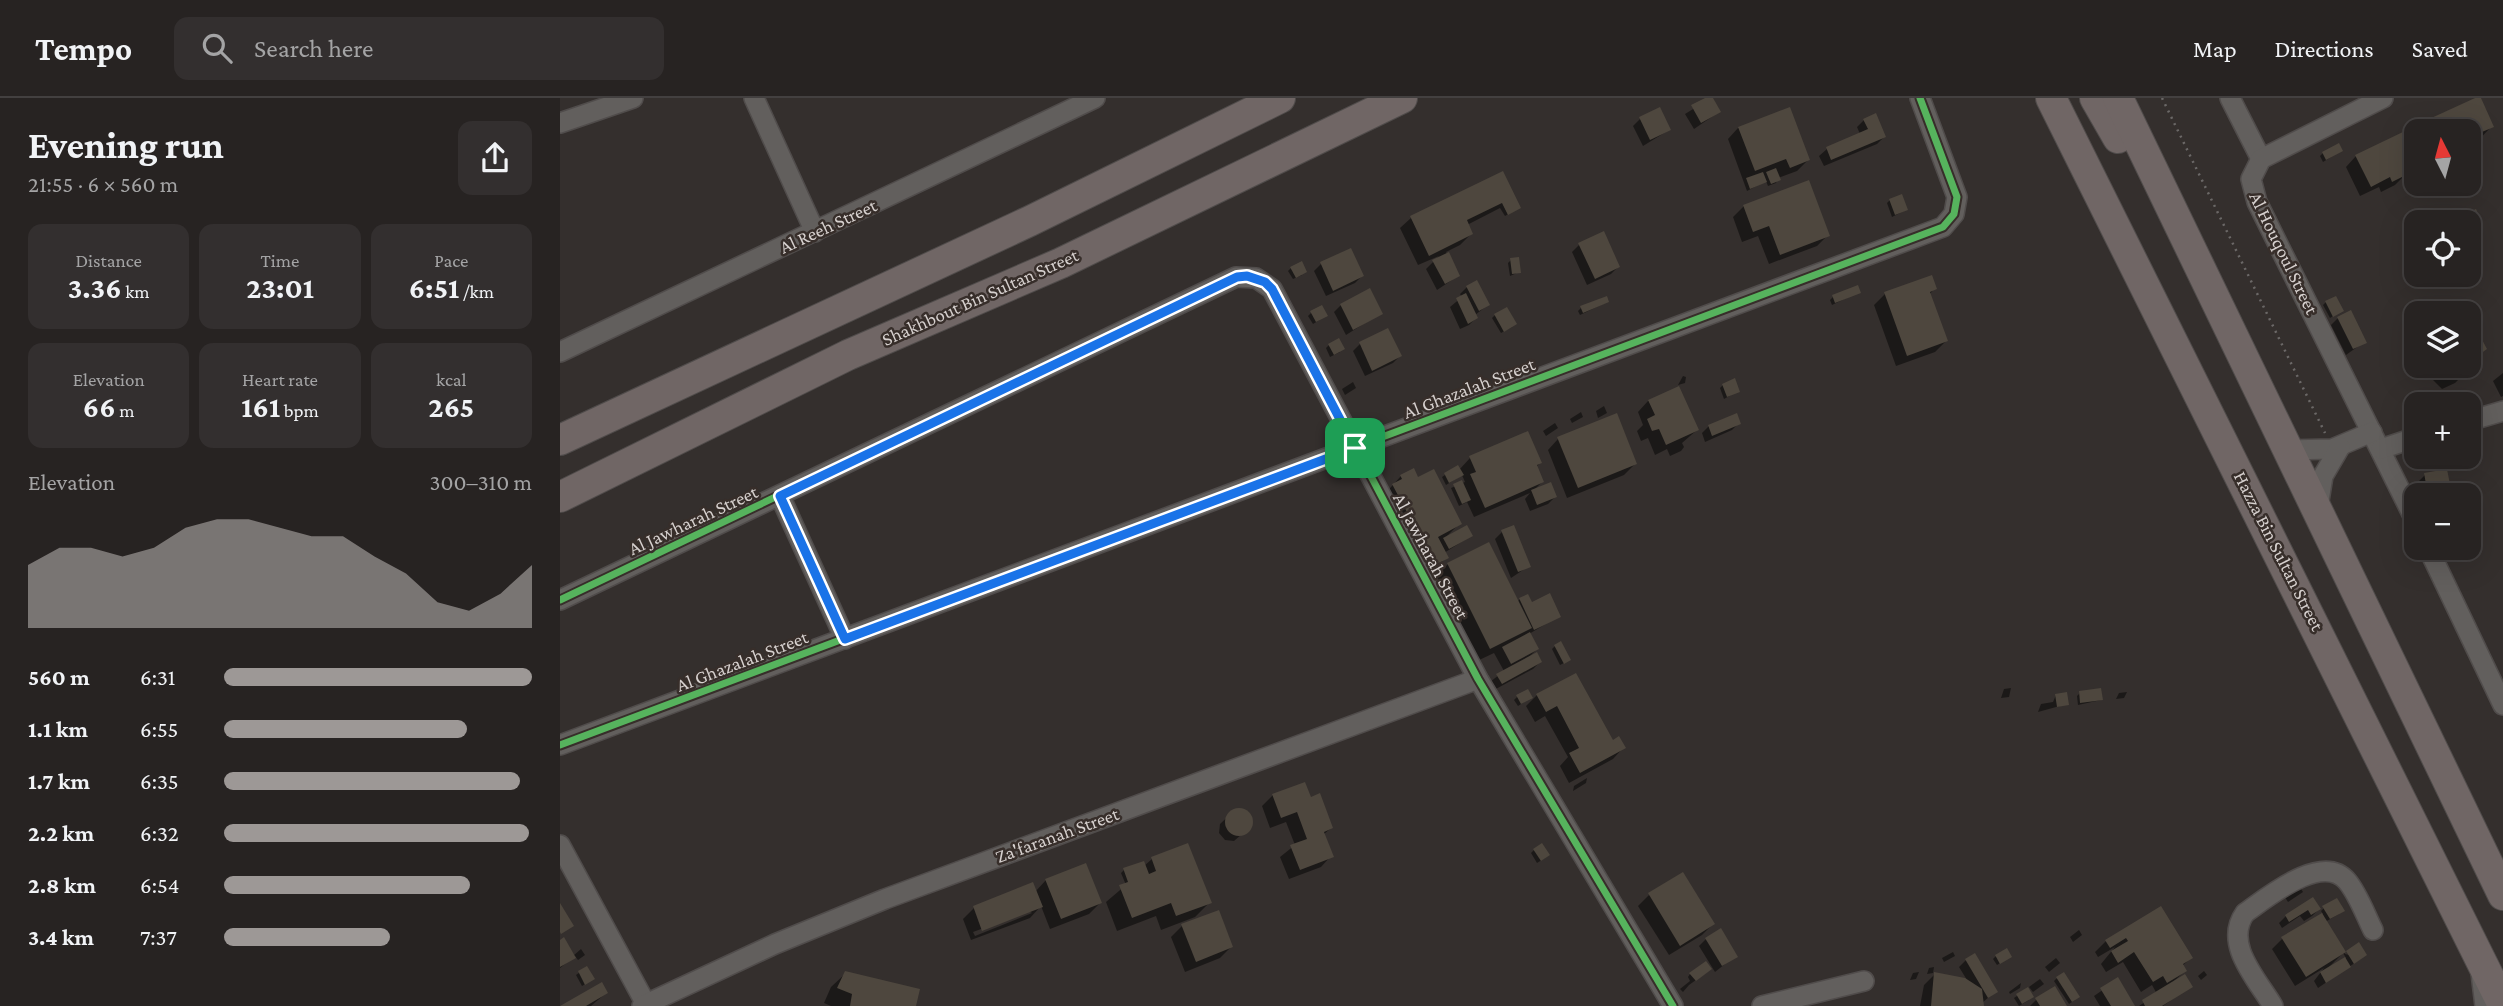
<!DOCTYPE html>
<meta charset="utf-8">
<style>
body{margin:0;font-family:"Crimson Pro",serif;background:#332f2f;color:#f1f3f6;height:100vh;display:flex;flex-direction:column;font-size:26px;white-space:nowrap}
*{box-sizing:border-box;margin:0}
p{font-size:23px;color:#a4a4a5}
.icon{flex:none;width:38px;height:38px;fill:none;stroke:currentColor;stroke-width:2;stroke-linecap:round;stroke-linejoin:round}
.map{position:relative;flex:1;overflow:hidden}
.panel{display:flex;flex-direction:column;background:#272322;width:560px}
.panel>*{flex:none}
.needle{width:46px;rotate:354deg}
.tools{position:absolute;left:1844px;top:21px;display:grid;gap:14px}
.tools a{display:grid;place-items:center;width:77px;height:77px;border-radius:14px;background:#272322;box-shadow:0 7px 28px #0002,0 0 0 2px #434040;font-size:35px}
.pin{position:absolute;display:grid;place-items:center;width:60px;height:60px;color:#fff;margin:-30px;border-radius:14px;box-shadow:0 4px 10px #0006}
.round{display:grid;place-items:center;flex:none;width:74px;height:74px;border-radius:14px;background:#332f2f}
.head{display:flex;align-items:center;justify-content:space-between;height:119px;padding:0 28px}
h1{font-size:38px;font-weight:700;line-height:52px}
.metrics{display:grid;grid-template-columns:repeat(3,1fr);gap:10px;height:119px;padding:7px 28px}
.metrics div{display:grid;align-content:center;border-radius:14px;background:#332f2f;text-align:center}
.metrics b{font-size:30px;font-weight:700}
.metrics small{font-size:19px;font-weight:400}
.metrics p{font-size:19px}
.chart{height:196px;padding:14px 28px}
.chart p{display:flex;justify-content:space-between}
.chart svg{width:100%;height:126px;margin-top:7px;fill:#9d9896;opacity:.7}
ul{padding:0 28px;list-style:none;font-size:23px}
li{display:grid;grid-template-columns:112px 84px 1fr;align-items:center;height:52px}
li i{height:18px;border-radius:9px;background:#9d9896}
header{display:flex;align-items:center;gap:42px;box-sizing:border-box;height:98px;padding:0 35px;background:#272322;border-bottom:2px solid #434040}
header strong{font-size:33px}
nav{display:flex;gap:38px;margin-inline-start:auto;font-size:24px}
.search{width:490px;height:63px;background:#332f2f;display:flex;align-items:center;gap:18px;box-sizing:border-box;padding:0 24px;border-radius:14px;color:#a4a4a5;font-size:26px}
main{display:flex;flex:1;min-height:0}
.map>svg:first-child{display:block}
</style>
<header>
<strong>Tempo</strong>
<div class="search"><svg class="icon" aria-label="search" viewBox="0 0 24 24"><circle cx="10" cy="10" r="6"/><path d="M15 15l6 6"/></svg>Search here</div>
<nav><a>Map</a><a>Directions</a><a>Saved</a></nav>
</header>
<main>
<section class="panel">
<div class="head"><div><h1>Evening run</h1><p>21:55 · 6 × 560 m</p></div><a class="round"><svg class="icon" aria-label="share" viewBox="0 0 24 24"><path d="M12 15V3M7 8l5-5 5 5M5 13v7h14v-7"/></svg></a></div>
<div class="metrics">
<div><p>Distance</p><b>3.36<small> km</small></b></div>
<div><p>Time</p><b>23:01</b></div>
<div><p>Pace</p><b>6:51<small> /km</small></b></div>
</div>
<div class="metrics">
<div><p>Elevation</p><b>66<small> m</small></b></div>
<div><p>Heart rate</p><b>161<small> bpm</small></b></div>
<div><p>kcal</p><b>265</b></div>
</div>
<div class="chart"><p><span>Elevation</span>300–310 m</p>
<svg viewBox="0 0 160 44" preserveAspectRatio="none"><path d="M0 44V22L10 16L20 16L30 19L40 16L50 9L60 6L70 6L80 9L90 12L100 12L110 19L120 25L130 35L140 38L150 32L160 22V44z"/></svg>
</div>
<ul>
<li><b>560 m</b>6:31<i style="width:100%"></i></li>
<li><b>1.1 km</b>6:55<i style="width:79%"></i></li>
<li><b>1.7 km</b>6:35<i style="width:96%"></i></li>
<li><b>2.2 km</b>6:32<i style="width:99%"></i></li>
<li><b>2.8 km</b>6:54<i style="width:80%"></i></li>
<li><b>3.4 km</b>7:37<i style="width:54%"></i></li>
</ul>
</section>
<div class="map">
<svg width="1943" height="908" viewBox="0 0 1943 908">
<rect width="100%" height="100%" fill="#342f2d"/>
<g fill="#0007" fill-rule="evenodd">
<polygon points="1151,0 1159,14 1134,31 1125,16"/>
<polygon points="1229,11 1248,62 1237,73 1218,80 1216,85 1208,88 1206,83 1187,93 1168,41 1178,30"/>
<polygon points="1080,21 1109,32 1083,48 1073,28"/>
<polygon points="1304,22 1324,39 1317,46 1264,68 1259,58 1267,51 1300,36 1297,29"/>
<polygon points="1868,23 1932,28 1909,52 1909,33 1858,33"/>
<polygon points="1781,53 1763,64 1760,58 1763,55"/>
<polygon points="1796,58 1857,65 1835,87 1821,94 1819,89 1800,98 1786,69"/>
<polygon points="942,75 959,110 945,118 940,110 907,127 911,136 900,147 886,154 898,178 877,192 866,171 879,158 858,167 840,130 851,120"/>
<polygon points="1330,102 1346,112 1332,119 1327,105"/>
<polygon points="1184,108 1268,137 1257,148 1209,166 1198,138 1182,144 1173,119"/>
<polygon points="1043,136 1058,169 1051,176 1027,187 1012,154 1019,147"/>
<polygon points="951,162 959,174 950,178 948,165"/>
<polygon points="761,166 802,178 795,185 766,198 754,173"/>
<polygon points="731,170 742,177 733,181 728,173"/>
<polygon points="907,189 928,207 915,217 916,220 909,227 900,231 890,209 902,199 900,196"/>
<polygon points="1375,190 1369,197 1386,243 1375,254 1336,268 1314,207 1325,196"/>
<polygon points="1299,194 1272,207 1270,202 1273,199"/>
<polygon points="1047,204 1020,217 1018,213 1021,210"/>
<polygon points="1766,204 1781,213 1770,220 1763,207"/>
<polygon points="781,207 821,215 786,237 774,214"/>
<polygon points="751,215 766,218 753,226 748,218"/>
<polygon points="935,217 952,229 941,235 932,220"/>
<polygon points="1778,220 1804,244 1786,257 1771,227"/>
<polygon points="827,232 840,258 833,265 805,278 793,253 800,246"/>
<polygon points="769,247 780,254 770,259 766,250"/>
<polygon points="1857,268 1906,268 1906,274 1895,285 1882,291 1865,274 1852,273"/>
<polygon points="1943,275 1943,298 1941,299 1933,283"/>
<polygon points="1123,278 1126,279 1125,285 1118,287"/>
<polygon points="793,284 796,290 785,297 782,291"/>
<polygon points="1163,287 1178,293 1164,301 1160,290"/>
<polygon points="1118,290 1137,332 1122,345 1124,349 1121,353 1110,358 1107,351 1095,357 1088,340 1081,343 1077,333 1083,327 1078,314 1088,303"/>
<polygon points="1044,308 1047,315 1038,320 1036,313"/>
<polygon points="1021,314 1023,319 1012,325 1010,321"/>
<polygon points="995,325 998,330 986,338 983,333"/>
<polygon points="1179,325 1172,332 1145,344 1142,335 1149,328"/>
<polygon points="998,341 1075,366 1064,377 1007,400 988,352"/>
<polygon points="910,360 980,365 976,369 982,384 972,394 995,399 988,406 970,413 965,401 970,395 914,419 907,404 899,408 891,390 905,384 902,377 886,387 882,379 897,369 899,372"/>
<polygon points="1886,373 1890,397 1860,397 1858,384 1865,377"/>
<polygon points="841,378 900,425 887,438 911,438 884,455 887,460 864,477 822,399"/>
<polygon points="942,434 969,468 951,480 935,441"/>
<polygon points="888,466 957,504 960,501 999,518 969,536 977,551 969,559 980,564 973,571 934,592 930,584 944,573 934,555 915,564 874,481"/>
<polygon points="995,548 1006,564 1000,567 992,551"/>
<polygon points="1015,577 1052,644 1063,650 1053,661 1009,685 1000,668 1008,659 985,618 975,624 966,608 977,597"/>
<polygon points="1451,590 1449,599 1441,600 1444,591"/>
<polygon points="1567,594 1564,600 1556,601 1559,595"/>
<polygon points="1520,595 1541,602 1518,607 1517,598"/>
<polygon points="1496,597 1507,606 1478,614 1481,606 1493,604"/>
<polygon points="957,599 967,602 958,608 954,602"/>
<polygon points="1027,680 1026,685 1013,693 1014,688"/>
<polygon points="713,697 750,701 771,730 763,737 771,758 761,769 729,781 720,759 735,747 726,724 710,730 702,708"/>
<polygon points="675,712 685,713 690,720 689,730 674,743 665,742 659,735 660,726"/>
<polygon points="974,752 985,760 977,765 971,755"/>
<polygon points="592,761 650,804 635,819 601,832 596,818 557,833 546,804 566,787 561,775 564,772 584,768"/>
<path d="M486,782l54,23 -11,11 -39,15 -9,-23 -11,12 -59,22 -8,-21 11,-11 58,-23 3,7zM469,813l3,2 -57,23 -2,-4z"/>
<polygon points="1738,786 1743,794 1728,804 1723,796"/>
<polygon points="1089,797 1153,826 1142,837 1109,857 1078,808"/>
<polygon points="1753,801 1759,811 1752,818 1744,823 1740,818 1722,830 1719,825 1726,818"/>
<polygon points="1600,810 1631,860 1622,868 1625,873 1614,883 1631,888 1603,908 1579,908 1597,896 1592,887 1581,894 1563,864 1546,874 1541,866 1555,849 1538,859 1535,854 1546,843"/>
<path d="M1764,810l15,6 -14,8 20,32 17,4 -44,30 -4,-7 10,-13 -29,18 -23,-37 11,-11 40,-24 -2,-3zM1783,855l3,5 -16,10 -1,-1z"/>
<polygon points="622,828 671,849 660,860 625,874 611,839"/>
<polygon points="1519,832 1522,837 1513,844 1510,839"/>
<polygon points="1146,841 1175,858 1155,874 1139,848"/>
<polygon points="0,844 13,858 21,851 25,857 18,862 15,858 0,870"/>
<polygon points="1393,854 1395,858 1384,864 1382,860"/>
<polygon points="1436,858 1447,861 1437,867 1433,861"/>
<polygon points="1496,860 1500,865 1489,874 1485,869"/>
<polygon points="1406,862 1436,893 1422,905 1422,908 1360,908 1364,887 1375,876 1407,882 1399,869"/>
<polygon points="1374,869 1373,875 1367,876 1369,870"/>
<polygon points="26,870 29,884 22,888 16,877"/>
<polygon points="1644,873 1647,877 1641,882 1638,878"/>
<polygon points="1147,874 1129,887 1123,894 1120,891 1130,883 1128,879 1130,876"/>
<polygon points="1359,874 1356,881 1350,882 1353,875"/>
<polygon points="286,875 355,908 271,908 264,905 271,889"/>
<polygon points="1497,880 1515,902 1509,906 1494,883"/>
<polygon points="1480,881 1484,886 1473,894 1469,889"/>
<polygon points="1557,882 1573,908 1540,908 1534,898"/>
<polygon points="1461,885 1460,890 1450,896 1449,894"/>
<polygon points="1467,891 1469,902 1459,908 1454,900"/>
<polygon points="1494,891 1505,908 1470,908 1476,902"/>
<polygon points="46,895 31,908 2,908"/>
</g>
<g fill="#4e473e">
<polygon points="1145,0 1153,0 1161,14 1141,25 1131,7"/>
<polygon points="1915,0 1921,0 1934,29 1917,36 1920,43 1909,48 1909,33 1873,33 1867,22"/>
<polygon points="1100,9 1111,32 1090,42 1079,19"/>
<polygon points="1230,9 1250,62 1230,70 1226,61 1195,73 1178,29"/>
<polygon points="1316,15 1326,39 1271,62 1266,49 1308,31 1303,21"/>
<polygon points="1845,33 1857,57 1857,66 1846,72 1848,76 1832,84 1830,79 1811,89 1795,57"/>
<polygon points="1779,45 1783,53 1766,62 1762,54"/>
<polygon points="1216,70 1221,82 1211,86 1206,74"/>
<polygon points="943,73 961,110 948,117 942,105 907,122 913,136 869,158 850,118"/>
<polygon points="1203,74 1207,84 1190,91 1186,80"/>
<polygon points="1249,82 1270,138 1220,157 1209,128 1193,134 1183,107"/>
<polygon points="1342,96 1348,112 1335,117 1329,101"/>
<polygon points="1916,111 1923,126 1909,132 1909,124 1886,124"/>
<polygon points="1044,133 1060,169 1035,181 1018,145"/>
<polygon points="791,150 804,178 773,193 760,164"/>
<polygon points="889,154 900,178 885,186 872,162"/>
<polygon points="959,159 961,175 952,176 950,160"/>
<polygon points="742,163 747,174 736,180 730,169"/>
<polygon points="1372,177 1377,191 1370,194 1388,243 1347,258 1324,194"/>
<polygon points="917,182 930,207 919,213 906,188"/>
<polygon points="1298,187 1301,195 1275,205 1272,197"/>
<polygon points="810,190 823,216 793,232 780,206"/>
<polygon points="906,195 918,220 908,226 896,200"/>
<polygon points="1047,198 1049,204 1023,215 1020,208"/>
<polygon points="1776,198 1784,213 1773,219 1765,203"/>
<polygon points="762,207 768,218 756,224 750,213"/>
<polygon points="947,209 957,226 944,234 934,216"/>
<polygon points="1791,212 1807,245 1793,251 1777,219"/>
<polygon points="1912,223 1927,251 1909,264 1909,224"/>
<polygon points="828,230 842,258 812,273 799,244"/>
<polygon points="779,240 785,251 774,257 768,246"/>
<polygon points="1881,268 1907,268 1908,274 1893,281"/>
<polygon points="1175,280 1180,294 1167,299 1162,286"/>
<polygon points="1119,288 1139,332 1106,347 1099,331 1092,333 1087,321 1095,317 1088,302"/>
<polygon points="1057,315 1077,366 1018,390 997,339"/>
<polygon points="1177,315 1181,326 1152,338 1148,327"/>
<polygon points="968,333 982,365 977,367 984,384 925,410 910,376 916,374 909,358"/>
<polygon points="898,367 904,377 889,385 884,375"/>
<polygon points="854,370 858,379 874,371 902,426 878,439 889,460 875,467 832,386 842,381 840,377"/>
<polygon points="1887,371 1892,397 1868,397 1864,375"/>
<polygon points="902,382 911,402 902,406 893,386"/>
<polygon points="991,384 997,399 977,407 971,392"/>
<polygon points="907,427 913,438 889,451 883,440"/>
<polygon points="954,427 971,469 958,474 941,432"/>
<polygon points="929,444 972,530 930,551 887,465"/>
<polygon points="990,495 1001,519 974,532 959,500 968,496 972,504"/>
<polygon points="970,534 979,551 951,566 942,549"/>
<polygon points="1001,543 1011,562 1004,566 994,547"/>
<polygon points="977,554 982,564 942,586 936,576"/>
<polygon points="1016,575 1053,642 1059,638 1066,650 1020,675 1009,655 1019,650 997,608 986,614 976,596"/>
<polygon points="1541,590 1543,602 1520,605 1519,593"/>
<polygon points="968,591 973,600 961,606 956,597"/>
<polygon points="1507,594 1509,607 1497,609 1495,596"/>
<polygon points="745,684 751,699 760,695 773,730 764,734 774,759 740,772 730,747 747,741 737,714 721,720 712,696"/>
<circle cx="679" cy="724" r="14"/>
<polygon points="628,745 652,805 616,818 611,805 572,820 559,787 568,784 563,770 584,763 589,776 596,773 591,759"/>
<polygon points="982,745 990,757 981,763 973,751"/>
<polygon points="526,765 542,805 501,821 485,781"/>
<polygon points="1123,774 1155,826 1120,848 1088,795"/>
<polygon points="473,784 483,809 422,833 413,808"/>
<polygon points="1753,799 1761,811 1751,817 1748,812 1729,824 1725,817"/>
<polygon points="1777,800 1785,813 1770,821 1762,808"/>
<polygon points="0,805 14,828 1,836 0,834"/>
<polygon points="1601,808 1633,860 1623,866 1627,873 1607,885 1603,878 1593,884 1574,854 1558,865 1551,853 1568,843 1566,840 1550,850 1545,842"/>
<polygon points="659,812 673,849 636,864 621,826"/>
<polygon points="1762,815 1786,854 1746,879 1721,839"/>
<polygon points="1161,830 1178,859 1162,868 1145,840"/>
<polygon points="4,839 16,860 0,869 0,842"/>
<polygon points="1799,844 1807,857 1794,866 1786,853"/>
<polygon points="1447,850 1452,859 1440,866 1435,857"/>
<polygon points="1415,855 1438,894 1428,900 1405,861"/>
<polygon points="1785,859 1791,869 1766,885 1760,874"/>
<polygon points="1146,863 1152,871 1136,883 1129,875"/>
<polygon points="27,868 35,881 25,887 18,873"/>
<polygon points="285,873 360,891 356,908 290,908 292,896 277,890"/>
<polygon points="1374,874 1405,880 1422,891 1424,908 1371,908"/>
<polygon points="1504,874 1520,899 1512,904 1496,879"/>
<polygon points="1625,876 1633,889 1602,908 1585,908 1582,902"/>
<polygon points="1558,879 1575,908 1551,908 1540,890"/>
<polygon points="42,884 48,895 26,908 0,908"/>
<polygon points="1495,888 1507,908 1480,908 1475,900"/>
<polygon points="1468,889 1474,899 1462,906 1456,896"/>
</g>
<g fill="none" stroke-linecap="round" stroke-linejoin="round">
<defs>
<g id="minor">
<polyline points="194,0 255,134"/>
<polyline points="1670,0 1701,61"/>
<polyline points="1823,0 1701,61 1691,81 1697,104 1857,426"/>
<polyline points="0,25 73,0"/>
<polyline points="0,254 535,0"/>
<polyline points="1909,323 1943,313"/>
<polyline points="1821,351 1857,339"/>
<polyline points="1726,352 1772,351 1812,334"/>
<polyline points="220,398 285,541"/>
<polyline points="1758,409 1763,378 1780,349"/>
<polyline points="1868,450 1943,607"/>
<polyline points="0,502 676,179 696,180 712,191 918,581 1113,908"/>
<polyline points="0,647 1383,129 1394,116 1397,99 1360,0"/>
<polyline points="0,747 87,908"/>
<polyline points="1921,875 1925,908"/>
<polyline points="82,908 215,846 325,801 918,581"/>
<polyline points="1202,908 1304,883"/>
<path d="M1713,908c-16,-27 -50,-62 -28,-93 23,-16 77,-61 102,-32 11,13 18,33 26,49"/>
</g>
<g id="primary">
<polyline points="1491,0 1943,907"/>
<polyline points="1535,0 1558,40"/>
<polyline points="1558,0 1943,797"/>
<polyline points="0,342 470,123 720,0"/>
<polyline points="0,399 288,257 501,165 842,0"/>
</g>
</defs>
<use href="#minor" stroke="#504c4b" stroke-width="22"/>
<use href="#primary" stroke="#504c4b" stroke-width="32"/>
<polyline stroke="#6b6867" stroke-width="2.5" stroke-dasharray="2 5" stroke-linecap="butt" points="1602,0 1765,335"/>
<use href="#minor" stroke="#625f5d" stroke-width="19"/>
<use href="#primary" stroke="#706665" stroke-width="30"/>
<defs>
<g id="cycleway">
<polyline points="0,502 676,179 696,180 712,191 918,581 1113,908"/>
<polyline points="0,647 1383,129 1394,116 1397,99 1360,0"/>
</g>
</defs>
<use href="#cycleway" stroke="#372e2a" stroke-width="11"/>
<use href="#cycleway" stroke="#56b35d" stroke-width="7"/>
</g>
<g fill="none" stroke-linecap="round" stroke-linejoin="round">
<defs>
<polygon id="route" points="687,178 705,184 712,191 795,350 285,541 220,398 677,179"/>
</defs>
<use href="#route" stroke="#fff" stroke-width="14"/>
<use href="#route" stroke="#1a73e8" stroke-width="9"/>
</g>
<g text-anchor="middle" dominant-baseline="central" stroke-width="5" stroke-linejoin="round" paint-order="stroke">
<g font-size="19" fill="#d6d0ce" stroke="#372e2a">
<text transform="translate(268 128) rotate(-25)">Al Reeh Street</text>
<text transform="translate(1724 155) rotate(64)">Al Houqoul Street</text>
<text transform="translate(420 199) rotate(-24)">Shakhbout Bin Sultan Street</text>
<text transform="translate(909 290) rotate(-21)">Al Ghazalah Street</text>
<text transform="translate(133 422) rotate(-25)">Al Jawharah Street</text>
<text transform="translate(1719 453) rotate(63)">Hazza Bin Sultan Street</text>
<text transform="translate(871 458) rotate(62)">Al Jawharah Street</text>
<text transform="translate(182 563) rotate(-21)">Al Ghazalah Street</text>
<text transform="translate(497 737) rotate(-20)">Za'faranah Street</text>
</g>
</g>
</svg>
<div class="tools">
<a><svg class="needle" viewBox="-14 -14 28 28"><path d="M0-13l5 13h-10z" fill="#e53935"/><path d="M0 13l5-13h-10z" fill="#a4a4a5"/></svg></a>
<a><svg class="icon" aria-label="locate" viewBox="0 0 24 24"><circle cx="12" cy="12" r="6"/><path d="M12 2v4M12 18v4M2 12h4M18 12h4"/></svg></a>
<a><svg class="icon" aria-label="layers" viewBox="0 0 24 24"><path d="M12 4l9 5-9 5-9-5zM3 14l9 5 9-5"/></svg></a>
<a>+</a>
<a>−</a>
</div>
<div class="pin" style="left:795px;top:350px;background:#1e9e55"><svg class="icon" aria-label="arrive" viewBox="0 0 24 24"><path d="M6 21V4h12l-3 4 3 4H6"/></svg></div>
</div>
</main>
